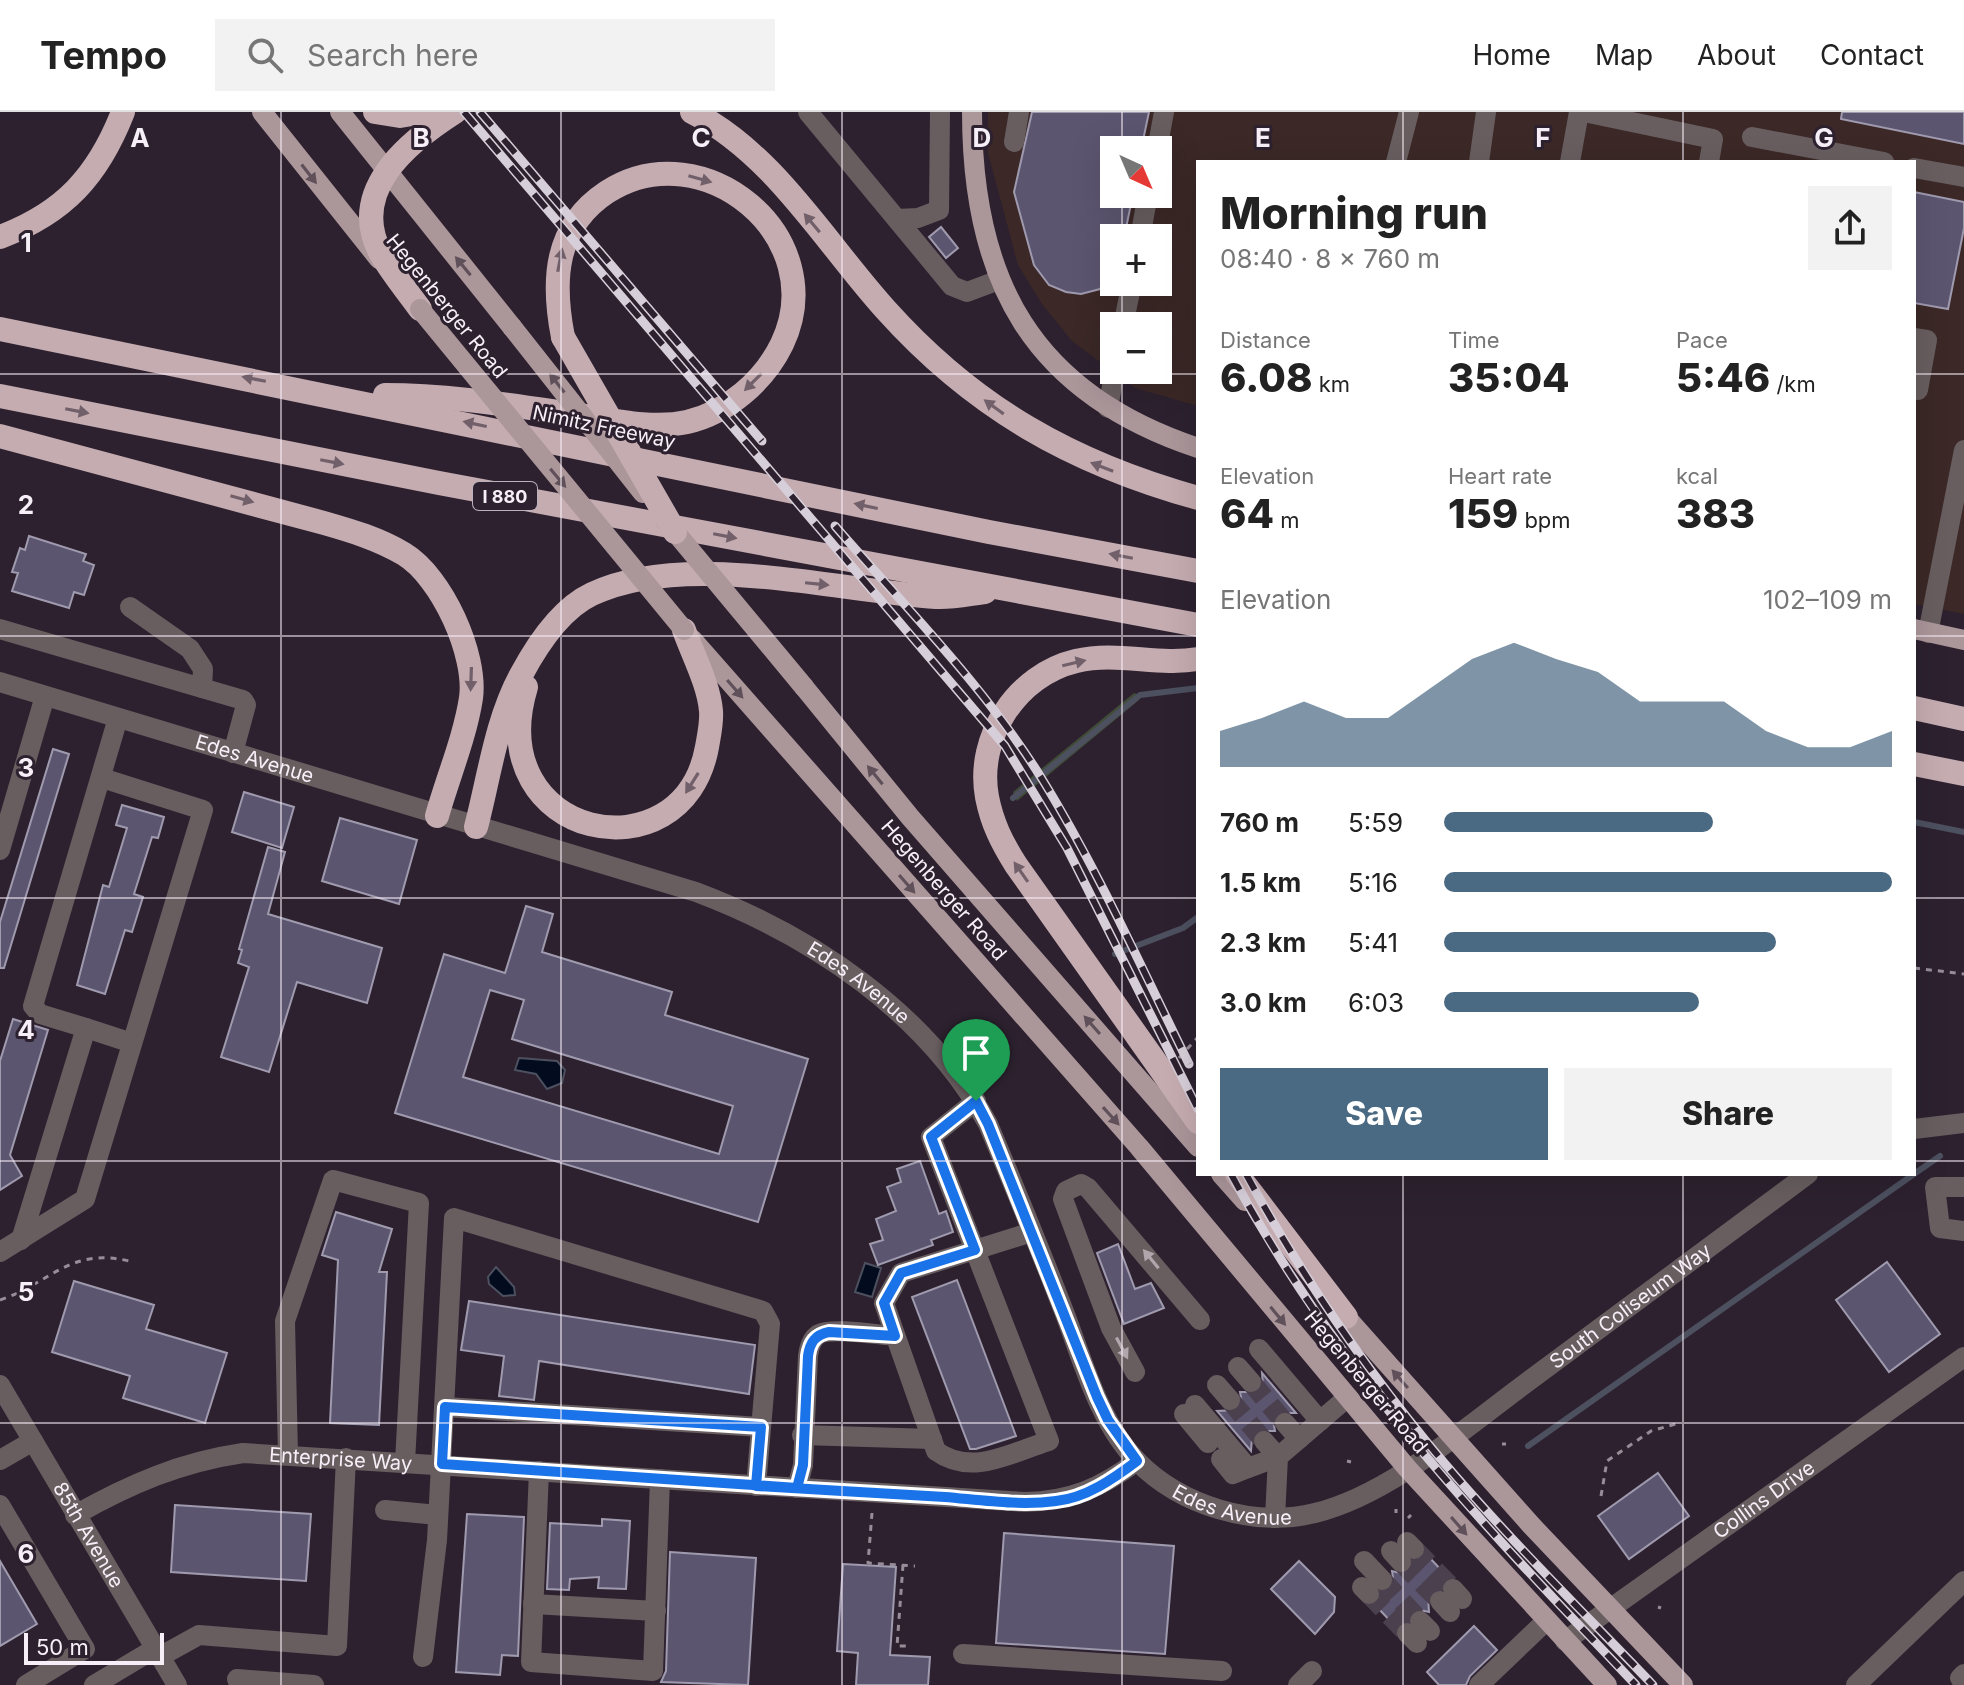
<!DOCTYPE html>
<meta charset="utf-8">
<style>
body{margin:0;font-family:Inter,sans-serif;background:#f2f2f2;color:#222;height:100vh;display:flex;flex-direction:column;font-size:30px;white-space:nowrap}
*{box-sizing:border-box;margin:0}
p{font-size:26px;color:#767676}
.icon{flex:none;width:44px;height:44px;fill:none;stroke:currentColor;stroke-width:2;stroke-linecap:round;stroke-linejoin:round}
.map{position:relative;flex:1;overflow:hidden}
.drawer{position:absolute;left:1196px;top:48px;width:720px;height:1016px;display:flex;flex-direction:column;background:#fff;border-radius:0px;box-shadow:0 8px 32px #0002}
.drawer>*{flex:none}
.needle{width:52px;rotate:136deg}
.tools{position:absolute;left:1100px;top:24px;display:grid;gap:16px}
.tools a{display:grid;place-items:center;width:72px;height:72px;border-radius:0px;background:#fff;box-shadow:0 8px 32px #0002;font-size:40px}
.scale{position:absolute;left:24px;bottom:20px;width:140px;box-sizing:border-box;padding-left:8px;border:4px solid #f7eff8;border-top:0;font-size:22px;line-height:28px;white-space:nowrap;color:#f7eff8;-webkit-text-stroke:6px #2d212f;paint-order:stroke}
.pin{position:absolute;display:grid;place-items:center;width:68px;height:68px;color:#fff;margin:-82px -34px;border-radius:50% 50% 50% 0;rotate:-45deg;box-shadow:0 0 8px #0007}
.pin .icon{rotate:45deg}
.round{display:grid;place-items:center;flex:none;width:84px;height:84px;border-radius:0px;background:#f2f2f2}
.head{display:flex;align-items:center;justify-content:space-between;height:136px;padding:0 24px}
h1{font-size:44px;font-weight:800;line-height:60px}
.metrics{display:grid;grid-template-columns:repeat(3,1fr);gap:12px;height:136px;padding:8px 24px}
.metrics div{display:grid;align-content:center}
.metrics b{font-size:40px;font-weight:800}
.metrics small{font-size:22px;font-weight:400}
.metrics p{font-size:22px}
.chart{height:224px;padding:16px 24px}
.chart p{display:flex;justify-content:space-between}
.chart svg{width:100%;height:144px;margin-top:8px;fill:#4a6982;opacity:.7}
.button{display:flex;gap:16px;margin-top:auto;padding:16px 24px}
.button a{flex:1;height:92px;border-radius:0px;background:#4a6982;color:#fff;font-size:32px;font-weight:800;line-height:92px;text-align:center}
.button a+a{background:#f2f2f2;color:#222}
ul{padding:0 24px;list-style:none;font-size:26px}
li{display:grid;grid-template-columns:128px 96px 1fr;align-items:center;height:60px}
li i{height:20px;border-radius:10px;background:#4a6982}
header{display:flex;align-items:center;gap:48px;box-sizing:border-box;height:112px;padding:0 40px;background:#fff;border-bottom:2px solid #e0e0e0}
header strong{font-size:38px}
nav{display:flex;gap:44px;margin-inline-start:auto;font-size:28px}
.search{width:560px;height:72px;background:#f2f2f2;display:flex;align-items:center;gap:20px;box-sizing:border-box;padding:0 28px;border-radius:0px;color:#767676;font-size:30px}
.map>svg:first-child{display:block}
</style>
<header>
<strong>Tempo</strong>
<div class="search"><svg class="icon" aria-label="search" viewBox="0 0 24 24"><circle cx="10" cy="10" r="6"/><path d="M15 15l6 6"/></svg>Search here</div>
<nav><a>Home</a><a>Map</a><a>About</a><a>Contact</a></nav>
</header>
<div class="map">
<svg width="1964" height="1573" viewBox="0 0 1964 1573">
<rect width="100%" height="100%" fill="#2d212f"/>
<path fill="#3b2827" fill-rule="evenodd" d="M988,0h976v502l-50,-10v-442h-716v244l-63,-18 -63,-47 -30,-37 -24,-39 -30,-112zM1114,38h44v44h-44zM1114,126h44v44h-44zM1114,214h44v44h-44z"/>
<polygon fill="#404c37" points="1134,581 1140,583 1139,588 1017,689 1013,680"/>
<g fill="#030c1e" stroke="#4c505f" stroke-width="2">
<polygon points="519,946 557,949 565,958 562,971 547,977 536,962 515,958"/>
<polygon points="865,1151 881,1156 872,1185 855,1180"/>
<polygon points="496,1155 514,1175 515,1183 503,1184 489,1172 488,1165"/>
</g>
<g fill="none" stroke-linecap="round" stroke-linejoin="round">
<g stroke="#4c505f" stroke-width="6">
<polyline points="1013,686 1140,583 1198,576"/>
<polyline points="1914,710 1964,720"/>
<polyline points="1115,842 1183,816 1198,805"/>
<polyline points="1914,1062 1940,1044"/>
<polyline points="1528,1334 1914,1062"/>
</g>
</g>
<g fill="#5c5570" stroke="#9f9aae" stroke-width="2" fill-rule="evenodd">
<polygon points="1032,0 1149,0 1141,38 1114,38 1114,82 1133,82 1124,126 1114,126 1114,160 1100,177 1081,182 1066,180 1049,173 1034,153 1014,80"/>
<polygon points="1842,0 1964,0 1964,32 1841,7"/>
<polygon points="1914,80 1964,90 1964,116 1948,197 1914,191"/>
<polygon points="941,115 958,136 946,146 929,125"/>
<polygon points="29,424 86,442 83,449 94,453 84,483 74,480 69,496 12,479 18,461 12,460 20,436 25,438"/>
<polygon points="53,637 69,642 4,856 0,856 0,810"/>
<polygon points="244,680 294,695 282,736 232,720"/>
<polygon points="122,693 164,705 158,726 152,725 134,782 143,785 132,820 125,818 105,882 77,873 103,773 109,775 127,716 116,713"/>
<polygon points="340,706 417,728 399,792 322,769"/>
<polygon points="268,735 285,740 268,802 382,836 367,891 297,870 269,960 221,945 249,855 238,851 242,838 239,837"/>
<path d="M526,794l27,8 -11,38 130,40 -7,23 143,44 -50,163 -363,-109 49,-159 61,19zM490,878l34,10 -12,39 221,67 -14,48 -256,-77z"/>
<polygon points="13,907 48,918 10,1043 22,1064 0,1078 0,949"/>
<polygon points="920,1049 939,1102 946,1099 953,1120 931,1128 933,1133 878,1153 870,1132 883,1128 876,1107 896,1099 887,1075 901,1070 897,1057"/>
<polygon points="336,1100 392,1117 379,1160 387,1160 379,1313 330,1311 338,1148 322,1143"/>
<polygon points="1118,1132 1135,1177 1151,1171 1164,1196 1124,1212 1097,1141"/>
<polygon points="1887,1150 1940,1222 1889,1260 1836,1188"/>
<polygon points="957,1168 1016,1324 976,1337 970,1337 912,1185"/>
<polygon points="74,1169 154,1193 146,1217 227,1241 205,1311 123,1286 130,1264 52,1240"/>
<polygon points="469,1189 755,1233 749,1282 539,1249 534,1288 499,1284 504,1244 461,1238"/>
<polygon points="1262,1261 1296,1301 1277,1301 1273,1308 1275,1319 1256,1319 1252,1326 1251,1339 1217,1299 1238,1298 1242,1291 1240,1280 1259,1280 1263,1273"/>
<polygon points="1658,1361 1689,1404 1629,1447 1598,1404"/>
<polygon points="175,1393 311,1402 306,1469 171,1460"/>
<polygon points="467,1402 524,1405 518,1544 502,1543 500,1563 456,1560"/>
<polygon points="602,1407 630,1409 626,1477 598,1476 599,1465 570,1467 569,1478 547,1477 550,1411 602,1414"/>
<polygon points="1004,1421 1174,1434 1165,1542 996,1531"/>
<polygon points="670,1440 756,1446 748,1573 661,1570 666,1559"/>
<polygon points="1426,1442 1448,1465 1428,1484 1429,1500 1416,1497 1407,1508 1396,1515 1375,1493 1382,1481 1394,1472 1392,1459 1404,1462 1414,1450"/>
<polygon points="0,1449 37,1512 0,1534"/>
<polygon points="1299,1449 1335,1485 1334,1500 1315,1522 1271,1477"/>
<polygon points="843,1452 896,1455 890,1543 930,1545 928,1573 856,1573 858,1541 837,1539"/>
<polygon points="1474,1514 1497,1538 1470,1564 1466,1573 1439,1573 1427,1560"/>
</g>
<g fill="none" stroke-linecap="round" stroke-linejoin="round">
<g stroke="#4b404d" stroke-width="20" stroke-dasharray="20 10" stroke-linecap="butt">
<polyline points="1251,1270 1285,1311"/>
<polyline points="1230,1288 1264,1329"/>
<polyline points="1414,1437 1453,1477"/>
<polyline points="1401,1450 1440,1489"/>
<polyline points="1382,1468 1420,1509"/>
<polyline points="1369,1482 1407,1521"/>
</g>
<g stroke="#978d98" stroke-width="3" stroke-dasharray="6 6" stroke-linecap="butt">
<polyline points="1914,856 1964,862"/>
<polyline points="1179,946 1198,925"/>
<path d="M0,1188c51,-17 69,-53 129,-39"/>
<polyline points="1502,1332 1506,1332"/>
<polyline points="1347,1349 1351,1350"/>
<polyline points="1601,1384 1607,1349 1651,1319 1679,1311"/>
<polyline points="1396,1397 1396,1401"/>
<polyline points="872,1401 868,1451 915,1454"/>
<polyline points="1408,1406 1411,1403"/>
<polyline points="903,1453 897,1534 909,1534"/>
<polyline points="1658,1495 1661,1496"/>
</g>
<g stroke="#685e60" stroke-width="20">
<polyline points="808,0 952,174 967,180 999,168"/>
<polyline points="1584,0 1713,27 1709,50"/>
<polyline points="1752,25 1884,50"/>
<polyline points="1014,30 1019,0"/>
<polyline points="1157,38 1164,0"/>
<polyline points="1396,50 1409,0"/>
<polyline points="1479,50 1486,0"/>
<polyline points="1570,50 1579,0"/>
<polyline points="1914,56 1964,65"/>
<polyline points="897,107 918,106 939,98 940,0"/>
<polyline points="1140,126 1148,82"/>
<polyline points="1123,214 1132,170"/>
<polyline points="1914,226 1927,228 1918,278 1914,277"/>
<polyline points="1108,296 1115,258"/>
<polyline points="130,495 190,537 203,557 202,576"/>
<polyline points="0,517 243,588 246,593 233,641"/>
<polyline points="1928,521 1964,338"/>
<path id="s1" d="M0,570l696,210c117,44 231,121 292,232 26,62 51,123 75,185 20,51 35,112 74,152 44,45 117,67 178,52 74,-18 150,-85 211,-130 94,-69 188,-139 282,-209"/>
<polyline points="0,738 45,584"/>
<polyline points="86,916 132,931"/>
<path d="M976,989l-45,36 118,304c-39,12 -77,36 -113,10l-52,-148 17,-30 131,-41"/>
<polyline points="1914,1017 1964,1011"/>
<polyline points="1964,1075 1935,1075 1940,1116 1964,1119"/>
<polyline points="21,1128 86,916 40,902 33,894 118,606"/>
<polyline points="0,1140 85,1087 203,698 102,666"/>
<polyline points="1259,1237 1320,1309"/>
<polyline points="1238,1255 1251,1270"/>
<polyline points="1135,1260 1111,1216 1063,1087 1066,1079 1081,1072 1088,1076 1200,1208"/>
<path id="s2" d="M0,1273l177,300"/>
<polyline points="1217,1273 1230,1288"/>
<polyline points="1195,1293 1248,1356 1278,1345 1264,1329"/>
<polyline points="445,1295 761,1315"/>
<polyline points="1184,1302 1208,1331"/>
<polyline points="1285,1311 1299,1327"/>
<polyline points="802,1323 932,1327"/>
<polyline points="288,1343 285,1209 333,1068 419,1091 405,1350"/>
<polyline points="1221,1347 1233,1362 1248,1356"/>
<polyline points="0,1348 33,1329"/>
<polyline points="539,1359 531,1550 653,1559 660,1367"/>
<path d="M797,1376l6,-23 5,-109c1,-8 4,-18 11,-22 13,-7 60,1 76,2"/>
<polyline points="0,1393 85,1537 26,1573"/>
<polyline points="385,1398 438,1403"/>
<path id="s3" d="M75,1403c55,-31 106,-53 168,-62l782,49c45,-1 76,-14 112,-41"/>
<polyline points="1275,1406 1278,1345 1348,1285"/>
<polyline points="1407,1430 1414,1437"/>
<polyline points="1391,1439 1401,1450"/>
<polyline points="1364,1449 1382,1468"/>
<polyline points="1362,1475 1369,1482"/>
<polyline points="1453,1477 1462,1487"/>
<polyline points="1440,1489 1450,1500"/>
<polyline points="533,1492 656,1499"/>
<polyline points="1420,1509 1430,1519"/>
<polyline points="1407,1521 1417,1531"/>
<path id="s4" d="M1565,1529l399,-284"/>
<polyline points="963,1542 1222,1559"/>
<polyline points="161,1544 199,1523 337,1534 346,1346"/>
<polyline points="423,1545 437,1428 454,1106 763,1199 770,1212 756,1374"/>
<polyline points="1964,1562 1960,1566 1964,1571"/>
<polyline points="94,1573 156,1536"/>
<polyline points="240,1573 237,1567 314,1573"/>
<polyline points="1298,1573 1312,1559"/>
<polyline points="1479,1573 1546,1509"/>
<polyline points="1856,1573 1964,1469"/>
</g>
<g stroke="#ab969a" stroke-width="20">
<polyline points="262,0 379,147"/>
<polyline points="340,0 512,215"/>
<path d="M972,0c0,169 60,281 226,336"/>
<polyline points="1914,517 1964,528"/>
<polyline points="692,527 1139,1035 1407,1356 1607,1573"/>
<polyline points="804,575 910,705 1198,1035"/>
<polyline points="1221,1062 1245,1089"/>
<polyline points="1337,1195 1531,1413 1683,1573"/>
</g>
<g stroke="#c5acb1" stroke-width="24">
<polyline points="375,0 400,4 424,0"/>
<path d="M692,0c82,41 134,132 194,198 88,98 186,153 312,188"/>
<path d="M0,125c64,-24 98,-61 123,-125"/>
<path d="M420,197c-13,-18 -28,-36 -39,-55 -34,-63 27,-112 74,-142"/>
<polyline points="0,217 989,420 1198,459"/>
<path d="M385,283c63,0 124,10 187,19 36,5 79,16 115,8 40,-9 77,-41 95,-78 51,-107 -79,-214 -175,-152 -53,35 -55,89 -44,145"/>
<polyline points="0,284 439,371 1198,513"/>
<path d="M0,324l324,87c28,8 55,16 80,31 38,23 73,101 67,144 -6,39 -23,79 -34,118"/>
<path d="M1198,547c-41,7 -81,-8 -122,2 -59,14 -100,76 -89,136 5,26 15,46 29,68l182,257"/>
<path d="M526,575c-46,153 157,193 181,60 2,-12 5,-24 4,-36 -2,-26 -18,-56 -27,-81"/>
<polyline points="1914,596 1964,607"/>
<polyline points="1914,652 1964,662"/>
<path d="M476,715c13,-49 20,-106 45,-152 16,-30 39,-66 71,-81 92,-44 245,-3 344,3 16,1 33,-3 49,-5"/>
<polyline points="1237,1062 1346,1205"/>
</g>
<defs>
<g id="rail">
<polyline points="464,0 1005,634 1067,736 1198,997"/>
<polyline points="480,0 762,329"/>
<path d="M835,414c71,82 150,161 207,253 56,91 100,190 147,285"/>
<path d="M1231,1062c109,202 248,347 405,511"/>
<path d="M1246,1062c56,103 123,200 199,290 66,77 138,148 208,221"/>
</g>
</defs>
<use href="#rail" stroke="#d6ced8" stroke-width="9"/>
<use href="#rail" stroke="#2d212f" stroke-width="6" stroke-dasharray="18" stroke-linecap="butt"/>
<g stroke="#ab969a" stroke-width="20">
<polyline points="420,197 684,518"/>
<polyline points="512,215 643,381"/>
<polyline points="666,409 804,575"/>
</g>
<polyline stroke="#c5acb1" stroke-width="24" points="563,225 675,420"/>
</g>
<defs><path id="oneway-solid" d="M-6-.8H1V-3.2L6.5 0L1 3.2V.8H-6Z" transform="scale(2)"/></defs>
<g fill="#5f505a">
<use href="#oneway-solid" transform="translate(309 62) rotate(52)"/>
<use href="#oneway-solid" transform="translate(463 154) rotate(-129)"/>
<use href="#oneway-solid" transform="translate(557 271) rotate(-128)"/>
<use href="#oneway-solid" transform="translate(558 366) rotate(50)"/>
<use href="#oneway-solid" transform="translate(735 577) rotate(49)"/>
<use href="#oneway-solid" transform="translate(875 663) rotate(-129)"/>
<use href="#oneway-solid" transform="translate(907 772) rotate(49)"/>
<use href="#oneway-solid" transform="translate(1092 913) rotate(-131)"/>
<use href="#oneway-solid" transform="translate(1111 1004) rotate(48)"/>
<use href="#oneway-solid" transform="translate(1278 1204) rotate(51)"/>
<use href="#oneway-solid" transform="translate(1400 1267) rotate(-131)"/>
<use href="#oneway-solid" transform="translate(1459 1414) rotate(49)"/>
</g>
<g fill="#71606a">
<use href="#oneway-solid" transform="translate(700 67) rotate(16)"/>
<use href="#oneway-solid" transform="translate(812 111) rotate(-130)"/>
<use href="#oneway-solid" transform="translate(560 148) rotate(-79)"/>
<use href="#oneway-solid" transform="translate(254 267) rotate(-169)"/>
<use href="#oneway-solid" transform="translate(753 270) rotate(135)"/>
<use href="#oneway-solid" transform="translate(994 295) rotate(-144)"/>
<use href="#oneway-solid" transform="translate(77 299) rotate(11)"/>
<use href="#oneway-solid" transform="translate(475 312) rotate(-168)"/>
<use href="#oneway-solid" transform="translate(332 350) rotate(11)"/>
<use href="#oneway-solid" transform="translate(1102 355) rotate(-159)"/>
<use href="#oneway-solid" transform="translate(242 387) rotate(16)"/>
<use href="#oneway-solid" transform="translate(866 394) rotate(-168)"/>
<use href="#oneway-solid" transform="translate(725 424) rotate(11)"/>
<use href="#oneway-solid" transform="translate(1121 444) rotate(-169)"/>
<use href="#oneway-solid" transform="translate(817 472) rotate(6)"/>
<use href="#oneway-solid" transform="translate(1074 551) rotate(-13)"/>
<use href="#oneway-solid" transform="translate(471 567) rotate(92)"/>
<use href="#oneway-solid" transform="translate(692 671) rotate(122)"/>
<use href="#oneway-solid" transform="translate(1021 760) rotate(-125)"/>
</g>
<g fill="#b0a6ac">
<use href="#oneway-solid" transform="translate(1151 1147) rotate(-129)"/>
<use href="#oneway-solid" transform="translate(1122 1236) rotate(62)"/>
</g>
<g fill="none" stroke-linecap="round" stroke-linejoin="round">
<defs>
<path id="route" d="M976,989l-45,36 44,113 -74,23 -17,30 11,33 -66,-4c-14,3 -19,10 -21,24l-5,109 -6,23 -355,-24 3,-57 316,20 -5,59c63,4 126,7 189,11 36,3 75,9 111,4 30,-3 57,-22 81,-40l-29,-41 -11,-23 -109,-273 -12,-23"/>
</defs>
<use href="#route" stroke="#fff" stroke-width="16"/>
<use href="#route" stroke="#1a73e8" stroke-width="10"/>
</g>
<path fill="none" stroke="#f7eff8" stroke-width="2" stroke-opacity="0.55" d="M281,0v1573M561,0v1573M842,0v1573M1122,0v38M1403,0v50M1683,0v50M1122,82v44M1122,170v44M1122,258v1315M0,262h1198M1914,262h50M0,524h1198M1914,524h50M0,786h1198M1914,786h50M0,1049h1198M1914,1049h50M1403,1062v511M1683,1062v511M0,1311h1964"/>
<g text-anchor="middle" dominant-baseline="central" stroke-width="6" stroke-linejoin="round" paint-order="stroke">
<rect fill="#2d212f" stroke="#bab1bc" stroke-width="2" x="473" y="370" width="64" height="28" rx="6"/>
<g font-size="18" font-weight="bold" fill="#f7eff8">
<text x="505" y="384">I 880</text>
</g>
<g font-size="20" fill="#f7eff8" stroke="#2d212f">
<text transform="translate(447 194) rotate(51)">Hegenberger Road</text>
<text transform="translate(604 315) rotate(12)">Nimitz Freeway</text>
<text stroke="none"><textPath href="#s1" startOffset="266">Edes Avenue</textPath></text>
<text transform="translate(944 778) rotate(49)">Hegenberger Road</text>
<text stroke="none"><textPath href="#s1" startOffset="914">Edes Avenue</textPath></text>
<text stroke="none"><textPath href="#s1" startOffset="2050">South Coliseum Way</textPath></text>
<text transform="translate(1366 1270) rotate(50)">Hegenberger Road</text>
<text stroke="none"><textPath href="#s3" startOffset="278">Enterprise Way</textPath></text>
<text stroke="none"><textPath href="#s4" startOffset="244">Collins Drive</textPath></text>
<text stroke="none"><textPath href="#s1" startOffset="1586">Edes Avenue</textPath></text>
<text stroke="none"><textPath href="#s2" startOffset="174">85th Avenue</textPath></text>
</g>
</g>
<g font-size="26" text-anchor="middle" font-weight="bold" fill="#f7eff8" stroke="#2d212f" stroke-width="6" stroke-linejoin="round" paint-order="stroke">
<text x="140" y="35">A</text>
<text x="421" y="35">B</text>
<text x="701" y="35">C</text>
<text x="982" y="35">D</text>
<text x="1263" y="35">E</text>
<text x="1543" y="35">F</text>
<text x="1824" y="35">G</text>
<text x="26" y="140">1</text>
<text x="26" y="402">2</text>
<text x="26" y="665">3</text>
<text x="26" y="927">4</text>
<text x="26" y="1189">5</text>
<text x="26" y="1451">6</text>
</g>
</svg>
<div class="tools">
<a><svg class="needle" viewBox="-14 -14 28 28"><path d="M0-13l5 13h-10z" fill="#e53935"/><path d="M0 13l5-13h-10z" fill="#767676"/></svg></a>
<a>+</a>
<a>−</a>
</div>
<div class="scale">50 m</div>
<div class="pin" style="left:976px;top:989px;background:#1e9e55"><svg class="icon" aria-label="arrive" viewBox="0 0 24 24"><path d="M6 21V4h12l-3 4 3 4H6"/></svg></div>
<section class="drawer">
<div class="head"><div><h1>Morning run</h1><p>08:40 · 8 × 760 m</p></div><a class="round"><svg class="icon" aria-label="share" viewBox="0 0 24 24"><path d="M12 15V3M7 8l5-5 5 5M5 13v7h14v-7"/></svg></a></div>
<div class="metrics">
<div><p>Distance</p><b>6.08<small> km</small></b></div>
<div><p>Time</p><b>35:04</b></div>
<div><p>Pace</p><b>5:46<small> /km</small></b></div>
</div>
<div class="metrics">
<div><p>Elevation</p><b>64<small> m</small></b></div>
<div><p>Heart rate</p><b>159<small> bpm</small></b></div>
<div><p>kcal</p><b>383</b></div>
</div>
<div class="chart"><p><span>Elevation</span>102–109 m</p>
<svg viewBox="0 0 160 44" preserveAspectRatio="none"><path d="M0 44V33L10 29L20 24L30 29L40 29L50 20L60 11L70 6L80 11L90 15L100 24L110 24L120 24L130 33L140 38L150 38L160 33V44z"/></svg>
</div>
<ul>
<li><b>760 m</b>5:59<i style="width:60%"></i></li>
<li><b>1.5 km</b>5:16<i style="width:100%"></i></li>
<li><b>2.3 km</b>5:41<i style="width:74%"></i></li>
<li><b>3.0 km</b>6:03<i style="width:57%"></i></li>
</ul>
<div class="button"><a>Save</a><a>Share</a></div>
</section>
</div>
